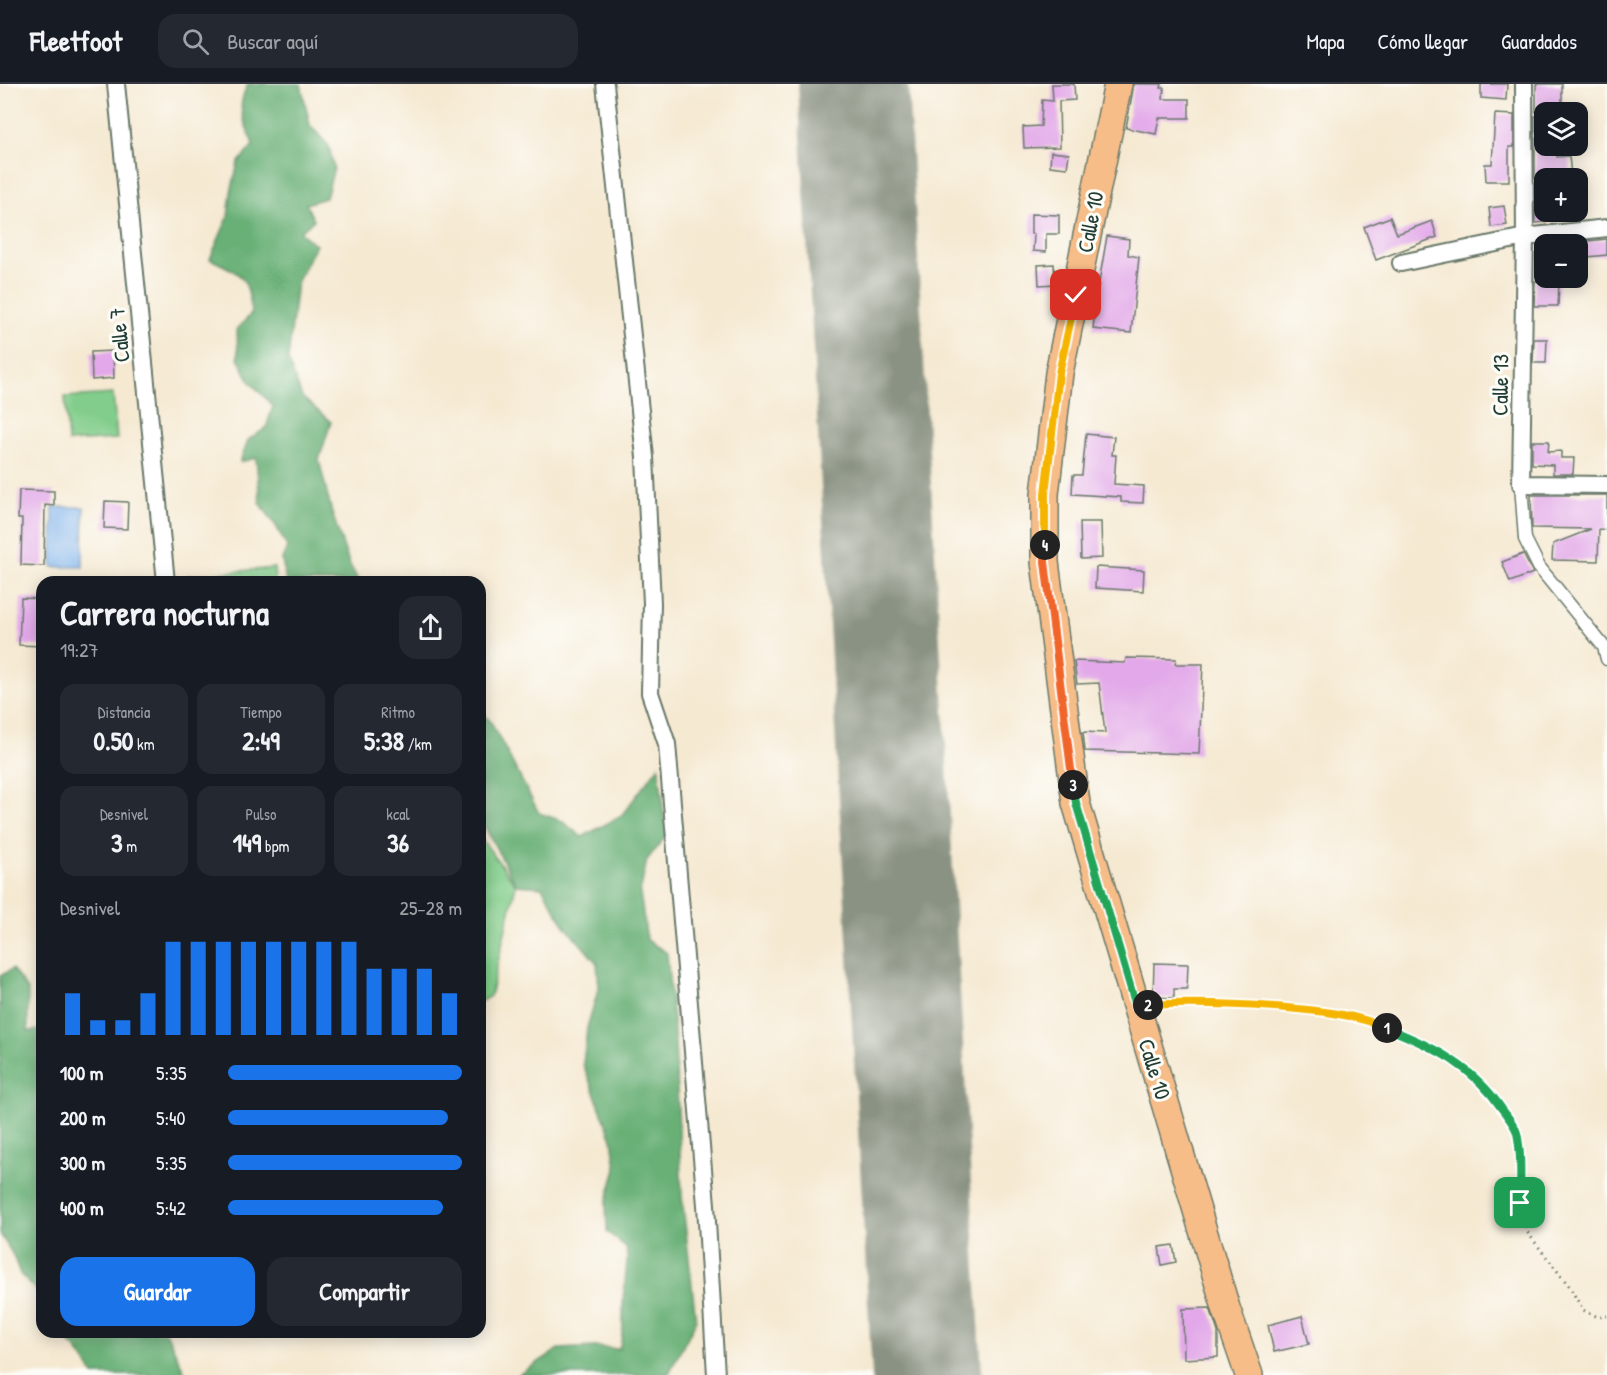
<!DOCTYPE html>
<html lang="es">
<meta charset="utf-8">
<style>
body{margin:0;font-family:"Patrick Hand",sans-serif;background:#242831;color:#f1f3f6;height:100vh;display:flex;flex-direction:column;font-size:22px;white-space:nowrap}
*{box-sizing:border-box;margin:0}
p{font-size:20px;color:#9ea1a6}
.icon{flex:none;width:33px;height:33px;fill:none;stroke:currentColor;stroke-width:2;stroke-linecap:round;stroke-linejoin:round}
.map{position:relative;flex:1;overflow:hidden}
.details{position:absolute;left:36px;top:492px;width:450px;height:762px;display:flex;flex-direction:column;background:#171b24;border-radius:18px;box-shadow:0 3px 15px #0003}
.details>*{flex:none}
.controls{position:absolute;left:1534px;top:18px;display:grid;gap:12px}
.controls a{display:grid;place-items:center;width:54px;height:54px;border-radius:12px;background:#171b24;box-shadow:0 3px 15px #0003;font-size:30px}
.pin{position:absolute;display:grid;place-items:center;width:51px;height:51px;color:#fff;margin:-26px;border-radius:12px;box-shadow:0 3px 9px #0006}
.km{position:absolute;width:30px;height:30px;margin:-15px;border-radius:50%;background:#222;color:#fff;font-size:16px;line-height:30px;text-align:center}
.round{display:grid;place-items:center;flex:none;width:63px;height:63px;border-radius:18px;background:#242831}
.head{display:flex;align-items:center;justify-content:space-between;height:102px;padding:0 24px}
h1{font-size:33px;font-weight:700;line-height:45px}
.figures{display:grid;grid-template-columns:repeat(3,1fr);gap:9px;height:102px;padding:6px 24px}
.figures div{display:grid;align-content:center;border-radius:15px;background:#242831;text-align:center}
.figures b{font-size:26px;font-weight:700}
.figures small{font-size:16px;font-weight:400}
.figures p{font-size:16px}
.chart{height:168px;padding:12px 24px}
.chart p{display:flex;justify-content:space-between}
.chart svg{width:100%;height:108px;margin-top:6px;stroke:#1a73e8;stroke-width:6}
.button{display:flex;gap:12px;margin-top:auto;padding:12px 24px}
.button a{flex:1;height:69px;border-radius:18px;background:#1a73e8;color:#fff;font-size:24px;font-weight:700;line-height:69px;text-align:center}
.button a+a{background:#242831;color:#f1f3f6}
ul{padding:0 24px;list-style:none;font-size:20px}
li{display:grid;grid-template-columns:96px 72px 1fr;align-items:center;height:45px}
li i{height:15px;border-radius:8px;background:#1a73e8}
header{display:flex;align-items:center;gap:36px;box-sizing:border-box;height:84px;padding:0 30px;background:#171b24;border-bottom:2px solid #363941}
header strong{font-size:28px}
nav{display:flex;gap:33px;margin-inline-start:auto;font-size:21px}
.search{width:420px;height:54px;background:#242831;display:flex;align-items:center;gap:15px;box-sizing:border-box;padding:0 21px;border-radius:18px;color:#9ea1a6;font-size:22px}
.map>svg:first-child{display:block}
</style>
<header>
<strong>Fleetfoot</strong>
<div class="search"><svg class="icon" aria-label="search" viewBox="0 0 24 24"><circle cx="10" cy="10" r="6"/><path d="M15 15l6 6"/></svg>Buscar aquí</div>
<nav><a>Mapa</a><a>Cómo llegar</a><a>Guardados</a></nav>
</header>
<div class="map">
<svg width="1607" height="1291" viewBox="0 0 1607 1291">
<rect width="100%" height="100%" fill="#fdfcf7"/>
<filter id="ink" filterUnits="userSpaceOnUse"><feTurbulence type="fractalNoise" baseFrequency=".0167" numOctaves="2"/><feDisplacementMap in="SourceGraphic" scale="12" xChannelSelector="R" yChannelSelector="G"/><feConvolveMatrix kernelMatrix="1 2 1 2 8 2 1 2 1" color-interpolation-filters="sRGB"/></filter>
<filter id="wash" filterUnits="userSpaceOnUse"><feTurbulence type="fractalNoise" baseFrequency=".008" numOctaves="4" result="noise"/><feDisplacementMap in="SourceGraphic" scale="24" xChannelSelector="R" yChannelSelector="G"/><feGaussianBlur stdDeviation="1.35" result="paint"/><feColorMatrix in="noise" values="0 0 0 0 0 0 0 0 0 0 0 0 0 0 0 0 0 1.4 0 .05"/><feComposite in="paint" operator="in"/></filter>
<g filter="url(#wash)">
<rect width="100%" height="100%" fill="#f5e9d2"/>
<g fill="#82cd8b" stroke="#508560" stroke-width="1.5">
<polygon points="113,310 117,355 68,358 65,313"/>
<polygon points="274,484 275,498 188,498 187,492"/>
<polygon points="480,753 516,801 490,912 480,918"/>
</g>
<g fill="#69b077" stroke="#447656" stroke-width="1.5">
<path d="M248,0h53l9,41 19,21 5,22 -8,30 -20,6 8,16 -14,12 16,13 -19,37 -9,78 14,37 29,25 -12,38 13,53 17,50 10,19h-73l-4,-23 5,-12 -11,-21 -16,-23 -4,-45 -16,4 8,-22 18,-12 7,-22 -23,-24 -12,-24 -1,-29 14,-15c-3,-37 -7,-39 -41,-55l18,-42 3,-25 7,-29 15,-18c-8,-26 -19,-34 -5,-61z"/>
<path d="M480,625l11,13 48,91 23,8 20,16 39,-21 38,-50 7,70 -19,24 -7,33 7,47 20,13 8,90 7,153 14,125 -28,54h-150l41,-26 37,-2 23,2c5,-16 4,-31 4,-48 1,-19 6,-35 3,-54l-19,-15 -1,-29 10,-34 -4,-30 -29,-75 4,-36 12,-41 -2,-24 -32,-37 -23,-39 -26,-2 -36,-67z"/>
<polygon points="12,885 28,906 28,947 42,946 42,1212 20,1190 13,1171 0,1150 0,892"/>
<polygon points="59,1248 166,1248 186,1291 94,1291 77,1266"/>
</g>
<polygon fill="#80b3ed" stroke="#507890" stroke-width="1.5" points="53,423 84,423 83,483 52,483"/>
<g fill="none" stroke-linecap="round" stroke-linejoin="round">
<polyline stroke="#8a9383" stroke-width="110" points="853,0 927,1291"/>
</g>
<g id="blocks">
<g fill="#e2a8e9">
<polygon points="1052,0 1074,0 1075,16 1059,17 1060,63 1024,64 1023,43 1041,42 1042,16 1053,17"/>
<polygon points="1134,0 1162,0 1161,4 1164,4 1163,15 1189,15 1189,34 1159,34 1156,50 1126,44"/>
<polygon points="1481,0 1507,0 1506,16 1481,14"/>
<rect x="1536" y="0" width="26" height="28"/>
<polygon points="1495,30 1514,31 1514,63 1509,63 1509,97 1486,97 1485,80 1492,80"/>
<polygon points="1535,32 1545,32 1545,62 1557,62 1557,73 1569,72 1571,91 1562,91 1562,94 1535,94"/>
<polygon points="1051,68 1069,70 1067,84 1050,82"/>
<polygon points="1545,116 1545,138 1535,139 1535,117"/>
<polygon points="1504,122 1507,141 1491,143 1489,124"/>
<polygon points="1031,130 1059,131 1059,150 1046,150 1046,168 1033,167 1034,150 1031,150"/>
<polygon points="1390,133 1397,150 1432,137 1437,153 1376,176 1364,143"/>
<polygon points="1107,152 1129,155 1128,171 1139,173 1131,249 1093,245 1096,216"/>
<polygon points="1607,155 1607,171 1578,174 1578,158"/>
<polygon points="1054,180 1055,200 1039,201 1038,181"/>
<polygon points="1535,197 1559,198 1558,222 1534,222"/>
<polygon points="1534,255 1547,255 1546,279 1533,279"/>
<polygon points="113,267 114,294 92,296 91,268"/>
<polygon points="1086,350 1114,353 1112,371 1116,371 1114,400 1144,402 1143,419 1121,418 1121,413 1072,410 1073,391 1082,391"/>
<polygon points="1532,357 1549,357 1548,368 1561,367 1561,374 1574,374 1573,390 1553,390 1553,381 1532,380"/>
<polygon points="19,406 54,407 54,422 45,421 44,482 21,481 22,435 18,435"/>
<polygon points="1531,411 1607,411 1607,446 1599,445 1598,477 1552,476 1553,460 1591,445 1532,444"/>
<polygon points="105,417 128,418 127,445 104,444"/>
<polygon points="1080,438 1101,438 1102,474 1081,475"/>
<polygon points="1523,470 1533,489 1510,498 1502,478"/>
<polygon points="1096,483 1144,486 1143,507 1095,504"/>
<polygon points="21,514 42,515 42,562 19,561"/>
<polygon points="1126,574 1176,575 1175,580 1203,580 1199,670 1085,667 1083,648 1105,649 1099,599 1077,600 1074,577 1125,579"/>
<polygon points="1154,879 1188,880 1187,905 1174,905 1174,914 1153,913"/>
<polygon points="1173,1161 1176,1178 1162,1181 1159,1163"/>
<polygon points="1210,1224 1218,1248 1218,1273 1184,1275 1183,1225"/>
<polygon points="1302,1232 1309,1260 1274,1268 1268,1241"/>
</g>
</g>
</g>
<g filter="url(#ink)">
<use href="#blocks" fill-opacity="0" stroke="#6a796b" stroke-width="1.5"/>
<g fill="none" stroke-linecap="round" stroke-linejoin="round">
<defs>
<polyline id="pedestrian" points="1521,400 1525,455 1539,483 1604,563 1607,575"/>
<g id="minor">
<polyline points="116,0 166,498"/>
<polyline points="605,0 645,373 652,519 650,609 667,660 706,1121 716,1291"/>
<polyline points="1524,0 1525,153 1521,400 1607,401"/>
<polyline points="1401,179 1525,153 1607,144"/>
</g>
<polyline id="primary" points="1118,0 1059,289 1045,410 1045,478 1076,719 1226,1224 1249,1291"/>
</defs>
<use href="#pedestrian" stroke="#6a796b" stroke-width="15"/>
<use href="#minor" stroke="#6a796b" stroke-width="20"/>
<use href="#primary" stroke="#6a796b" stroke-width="30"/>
<polyline stroke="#6a796b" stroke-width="3" stroke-dasharray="1.5 4.5" stroke-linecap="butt" points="1159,920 1240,920 1336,928 1371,937 1400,949 1429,962 1466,984 1492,1010 1517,1047 1520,1087 1520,1119 1527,1148 1569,1202 1583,1226 1598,1233 1607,1232"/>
<use href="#pedestrian" stroke="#fff" stroke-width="12"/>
<use href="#minor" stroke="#fff" stroke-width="16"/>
<use href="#primary" stroke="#f7bd88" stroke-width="27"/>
</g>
</g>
<g fill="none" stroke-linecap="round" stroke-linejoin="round" filter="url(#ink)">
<defs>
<path id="split-1" d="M1387,944c47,19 86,38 115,81 5,7 13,16 15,24 5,22 3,47 3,70"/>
<path id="split-2" d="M1148,921c47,-3 92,-1 139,3 35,3 67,6 100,20"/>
<polyline id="split-3" points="1073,701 1076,719 1136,922 1148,921"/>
<polyline id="split-4" points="1045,461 1045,478 1073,701"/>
<polyline id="split-5" points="1045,461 1045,410 1059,289 1076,211"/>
</defs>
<use href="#split-1" stroke="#fff" stroke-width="12"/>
<use href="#split-2" stroke="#fff" stroke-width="12"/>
<use href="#split-3" stroke="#fff" stroke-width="12"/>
<use href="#split-4" stroke="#fff" stroke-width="12"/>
<use href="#split-5" stroke="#fff" stroke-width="12"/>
<use href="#split-1" stroke="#22a559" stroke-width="8"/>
<use href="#split-2" stroke="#f5b400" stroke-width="8"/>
<use href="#split-3" stroke="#22a559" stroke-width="8"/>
<use href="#split-4" stroke="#f0652b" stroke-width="8"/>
<use href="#split-5" stroke="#f5b400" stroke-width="8"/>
</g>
<g text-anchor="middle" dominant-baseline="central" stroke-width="6" stroke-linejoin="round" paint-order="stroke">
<g font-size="22" fill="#1f3d34" stroke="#fdfcf7">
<text transform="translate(1090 138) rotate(-79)">Calle 10</text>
<text transform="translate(119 251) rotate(-96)">Calle 7</text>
<text transform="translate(1500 301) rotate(-89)">Calle 13</text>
<text transform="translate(1155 985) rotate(73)">Calle 10</text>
</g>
</g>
</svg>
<div class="controls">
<a><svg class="icon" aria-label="layers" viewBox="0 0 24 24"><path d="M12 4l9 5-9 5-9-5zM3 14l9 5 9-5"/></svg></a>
<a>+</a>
<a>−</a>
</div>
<div class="pin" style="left:1520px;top:1119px;background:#1e9e55"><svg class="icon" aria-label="arrive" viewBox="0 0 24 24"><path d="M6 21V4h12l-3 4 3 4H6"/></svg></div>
<div class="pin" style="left:1076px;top:211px;background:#d93025"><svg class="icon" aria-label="check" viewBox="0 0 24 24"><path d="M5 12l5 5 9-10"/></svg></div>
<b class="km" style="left:1387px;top:944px">1</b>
<b class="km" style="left:1148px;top:921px">2</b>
<b class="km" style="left:1073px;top:701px">3</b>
<b class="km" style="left:1045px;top:461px">4</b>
<section class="details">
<div class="head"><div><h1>Carrera nocturna</h1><p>19:27</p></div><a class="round"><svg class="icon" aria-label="share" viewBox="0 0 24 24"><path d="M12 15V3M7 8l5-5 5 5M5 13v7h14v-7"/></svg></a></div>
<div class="figures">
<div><p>Distancia</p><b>0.50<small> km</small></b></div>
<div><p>Tiempo</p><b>2:49</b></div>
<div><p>Ritmo</p><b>5:38<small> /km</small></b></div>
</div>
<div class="figures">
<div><p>Desnivel</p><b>3<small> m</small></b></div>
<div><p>Pulso</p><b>149<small> bpm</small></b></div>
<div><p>kcal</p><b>36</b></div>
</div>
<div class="chart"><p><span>Desnivel</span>25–28 m</p>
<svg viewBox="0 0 160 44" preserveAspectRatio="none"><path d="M5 44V27M15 44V38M25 44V38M35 44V27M45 44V6M55 44V6M65 44V6M75 44V6M85 44V6M95 44V6M105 44V6M115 44V6M125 44V17M135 44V17M145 44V17M155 44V27"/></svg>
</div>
<ul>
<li><b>100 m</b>5:35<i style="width:100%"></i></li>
<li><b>200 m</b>5:40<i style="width:94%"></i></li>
<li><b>300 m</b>5:35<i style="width:100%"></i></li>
<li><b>400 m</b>5:42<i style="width:92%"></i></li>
</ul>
<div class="button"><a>Guardar</a><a>Compartir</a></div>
</section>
</div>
